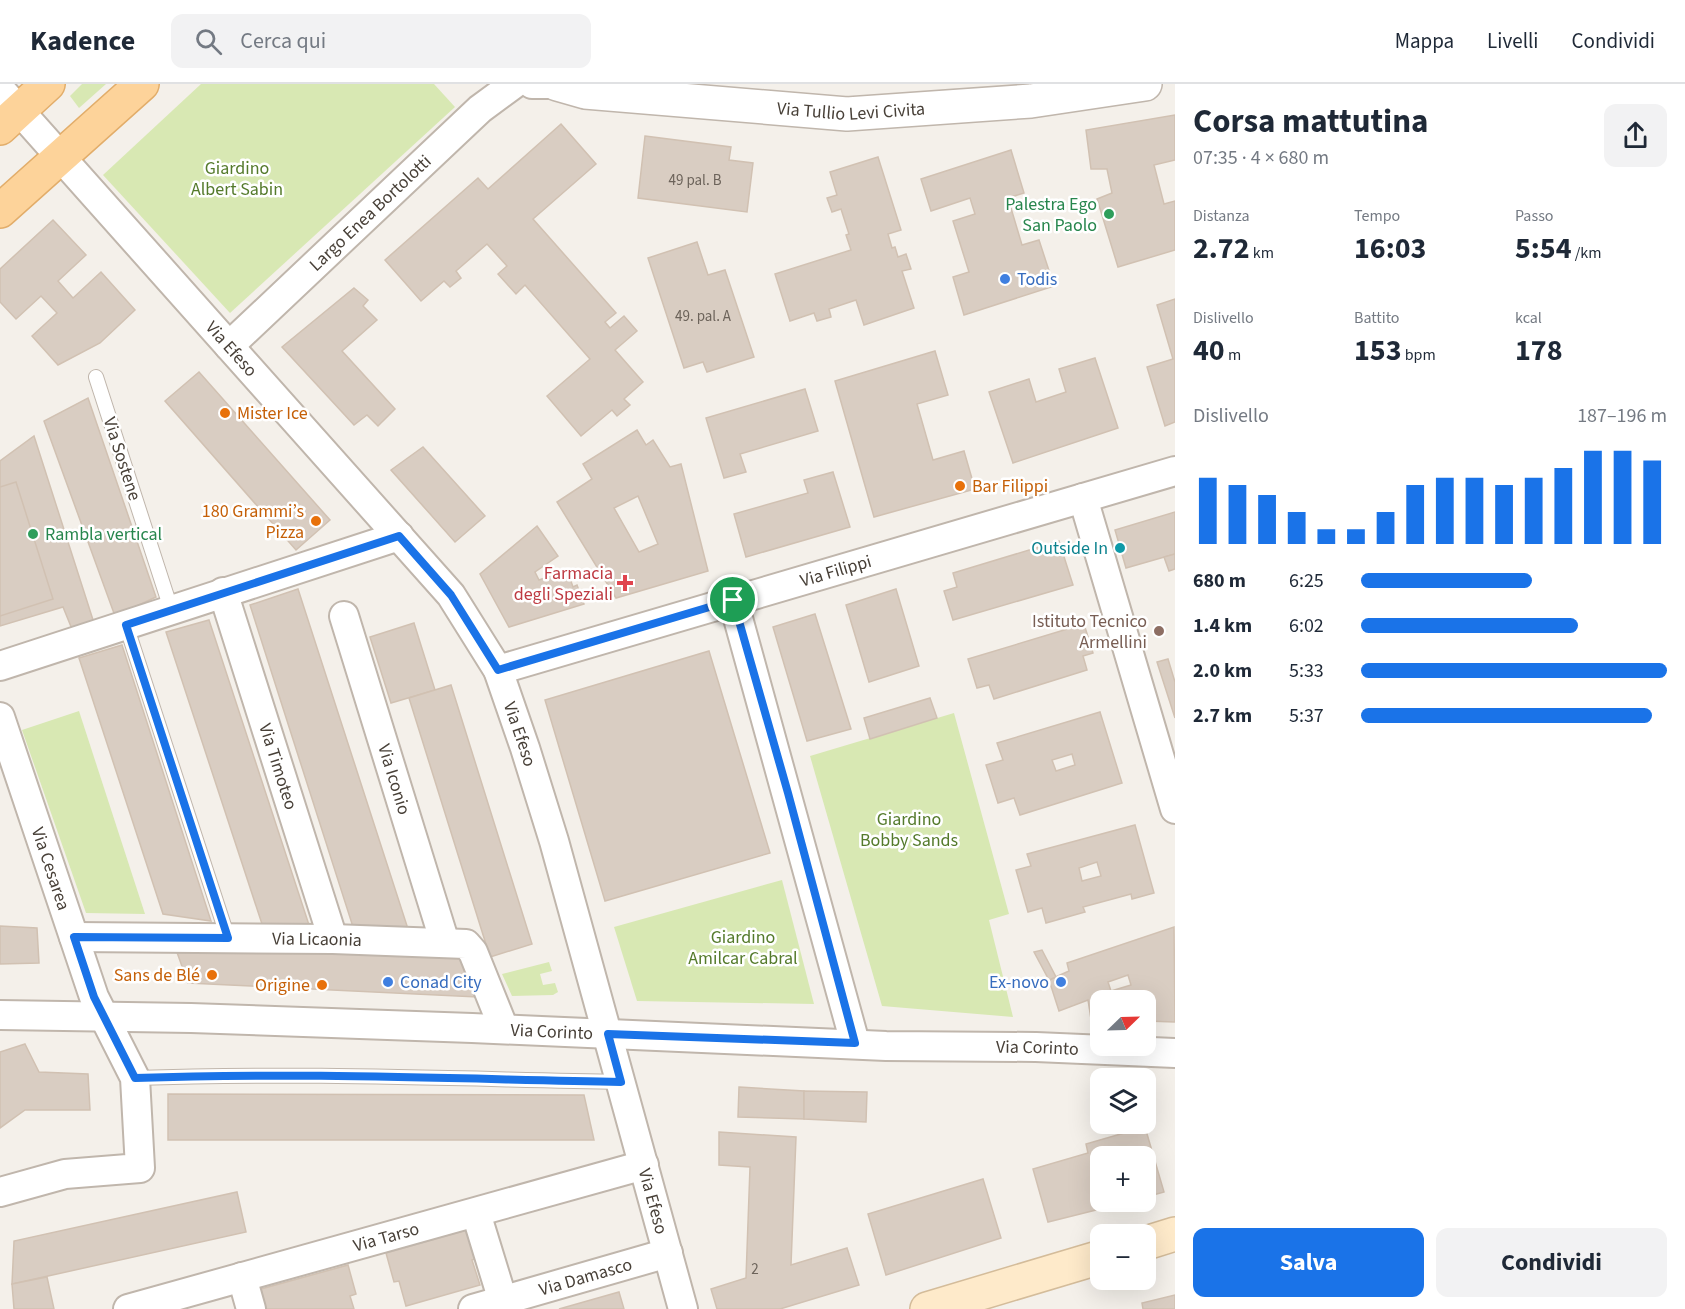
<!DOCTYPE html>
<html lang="it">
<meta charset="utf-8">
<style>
body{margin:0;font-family:"Source Sans 3",sans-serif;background:#f2f2f3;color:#1f2937;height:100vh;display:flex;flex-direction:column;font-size:22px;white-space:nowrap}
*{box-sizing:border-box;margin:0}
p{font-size:20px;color:#747a83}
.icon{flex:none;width:33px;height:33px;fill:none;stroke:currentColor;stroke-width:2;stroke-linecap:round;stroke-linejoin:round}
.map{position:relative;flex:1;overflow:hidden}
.panel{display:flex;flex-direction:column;background:#fff;width:510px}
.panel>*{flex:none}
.needle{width:39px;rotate:67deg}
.controls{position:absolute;left:1090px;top:906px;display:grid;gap:12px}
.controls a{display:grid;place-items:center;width:66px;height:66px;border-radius:12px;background:#fff;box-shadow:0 6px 24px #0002;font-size:30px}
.pin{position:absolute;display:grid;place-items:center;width:51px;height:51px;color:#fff;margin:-26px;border:3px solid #fff;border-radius:50%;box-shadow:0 2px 6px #0007}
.round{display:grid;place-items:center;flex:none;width:63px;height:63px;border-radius:12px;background:#f2f2f3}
.summary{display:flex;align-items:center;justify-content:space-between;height:102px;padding:0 18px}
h1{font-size:33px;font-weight:700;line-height:45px}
.figures{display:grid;grid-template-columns:repeat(3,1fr);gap:9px;height:102px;padding:6px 18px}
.figures div{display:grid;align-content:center}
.figures b{font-size:30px;font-weight:700}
.figures small{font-size:16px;font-weight:400}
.figures p{font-size:16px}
.chart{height:168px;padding:12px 18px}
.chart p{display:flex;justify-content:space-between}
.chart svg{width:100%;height:108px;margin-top:6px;stroke:#1a73e8;stroke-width:6}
.button{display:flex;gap:12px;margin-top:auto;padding:12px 18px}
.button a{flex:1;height:69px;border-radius:12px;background:#1a73e8;color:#fff;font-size:24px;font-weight:700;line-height:69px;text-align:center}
.button a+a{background:#f2f2f3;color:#1f2937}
ul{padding:0 18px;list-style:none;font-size:20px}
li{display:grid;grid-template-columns:96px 72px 1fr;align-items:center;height:45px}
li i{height:15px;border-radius:8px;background:#1a73e8}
header{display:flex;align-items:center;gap:36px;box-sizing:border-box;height:84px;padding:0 30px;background:#fff;border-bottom:2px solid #e0e1e3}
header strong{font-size:28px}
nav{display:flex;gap:33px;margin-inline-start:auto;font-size:21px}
.search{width:420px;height:54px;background:#f2f2f3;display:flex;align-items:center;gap:15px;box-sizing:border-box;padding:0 21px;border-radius:12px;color:#747a83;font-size:22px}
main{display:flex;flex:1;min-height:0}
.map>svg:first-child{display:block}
</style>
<header>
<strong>Kadence</strong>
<div class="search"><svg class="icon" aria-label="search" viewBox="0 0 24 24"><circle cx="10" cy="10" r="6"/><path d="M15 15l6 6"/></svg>Cerca qui</div>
<nav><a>Mappa</a><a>Livelli</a><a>Condividi</a></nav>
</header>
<main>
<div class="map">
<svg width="1175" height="1225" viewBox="0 0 1175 1225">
<rect width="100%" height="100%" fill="#f4f0ea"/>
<g fill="#d8e8b3">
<polygon points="82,0 106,0 79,24 70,12"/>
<polygon points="201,0 434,0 455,23 230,229 103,91"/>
<polygon points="79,627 145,830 86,829 22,646"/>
<polygon points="954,629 1009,830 989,836 1013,933 882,922 810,672"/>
<polygon points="782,796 814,920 637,917 614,843"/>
<polygon points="549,878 552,887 540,890 543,901 555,899 558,908 553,911 512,912 502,890"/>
</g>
<g fill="#d9cdc2" stroke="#d1c1b2" stroke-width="1.5" fill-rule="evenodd">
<polygon points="1175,31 1175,76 1154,81 1164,120 1175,117 1175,166 1118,183 1097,115 1112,109 1107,85 1091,85 1086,46"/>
<polygon points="561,40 596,80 533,135 616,229 605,238 610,244 624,232 637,247 615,266 643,298 624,315 630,321 617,332 612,326 581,352 547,312 590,275 525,201 516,210 498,190 507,182 487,160 456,187 461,194 450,203 444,197 421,217 385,176 478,94 488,105"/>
<polygon points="645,52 731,63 729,76 753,79 747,128 638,114"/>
<polygon points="1011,66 1024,109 1008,114 1022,161 1039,156 1054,202 964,231 953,193 969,188 953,137 975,130 970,114 931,127 921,95"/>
<polygon points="878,73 901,146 888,150 892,164 895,163 898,173 906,170 911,185 902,187 914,224 864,241 856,216 829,225 831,233 817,237 814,229 790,237 775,190 851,166 846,151 849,150 841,125 832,128 827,114 837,111 830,88"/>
<polygon points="53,136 86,171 58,197 73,214 101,188 135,226 100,259 58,281 32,252 57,229 41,212 16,235 0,218 0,185"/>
<polygon points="697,158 708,191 725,186 754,273 707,288 703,278 684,284 648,174"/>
<polygon points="354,204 368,216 363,222 377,236 342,267 395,325 378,342 367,331 354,341 282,263"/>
<polygon points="1175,215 1175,338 1165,342 1147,283 1173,275 1157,221"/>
<polygon points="935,267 948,311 917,320 933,376 964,367 975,405 874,433 835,297"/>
<polygon points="1095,274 1118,344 1013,379 989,308 1029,295 1036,318 1066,308 1059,285"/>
<polygon points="199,288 330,436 296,466 165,317"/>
<polygon points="805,305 818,347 740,370 746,388 724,394 706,334"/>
<polygon points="88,314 156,513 115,532 44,337"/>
<path d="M637,346l9,15 7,-5 17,27 11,-3 27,107 -92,27 -59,-96 35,-23 -9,-15zM638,412l20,48 -19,8 -25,-44z"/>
<polygon points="34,352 94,539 72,545 63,523 0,542 0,377"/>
<polygon points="423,363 485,432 455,458 391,386"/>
<polygon points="833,388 850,443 746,473 734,430 808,409 804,396"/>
<polygon points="16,398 53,515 0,532 0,403"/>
<polygon points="1175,428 1175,470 1126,484 1115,446"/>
<polygon points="537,442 558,472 535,488 539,496 567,486 573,503 577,501 584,520 509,543 480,490"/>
<polygon points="1059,457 1073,501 953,536 944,507 957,503 953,489"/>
<polygon points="1175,470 1175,485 1169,487 1164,473"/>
<polygon points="298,505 408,845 354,846 250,521"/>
<polygon points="896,505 919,582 869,598 846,521"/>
<polygon points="815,530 851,645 807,657 773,543"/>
<polygon points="209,536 309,841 262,840 166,548"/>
<polygon points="414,539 435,606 391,619 370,553"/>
<polygon points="1084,540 1093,569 1083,572 1087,586 994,615 989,601 977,604 968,575"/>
<polygon points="122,561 211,837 163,830 79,574"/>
<polygon points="709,567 770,769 605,817 545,616"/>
<polygon points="1168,575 1175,598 1175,634 1157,578"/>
<polygon points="451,601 532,860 490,873 409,614"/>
<polygon points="930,614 937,634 870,655 864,634"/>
<path d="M1100,628l22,71 -102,32 -6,-17 -16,5 -12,-38 17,-5 -6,-17zM1072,670l3,11 -19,6 -4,-11z"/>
<path d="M1135,741l19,68 -22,6 -1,-5 -48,13 2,5 -39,11 -4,-15 -14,4 -12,-42 15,-4 -4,-12zM1097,778l4,14 -19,5 -3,-13z"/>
<polygon points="0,842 37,844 39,879 0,880"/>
<path d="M1174,843l1,95 -29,-1v-21h-45v19h-10l-3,-19 -29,11 -10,-31 20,-9 -2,-8zM1128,891l3,10 -20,6 -3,-9z"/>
<polygon points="174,860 462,873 477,913 188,899"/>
<polygon points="1042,866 1056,893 1049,896 1034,868"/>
<polygon points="25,960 39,988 88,990 90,1026 25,1026 0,1044 0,968"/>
<polygon points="739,1003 804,1007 804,1035 738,1033"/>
<polygon points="804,1007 867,1008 866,1038 804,1035"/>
<polygon points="168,1010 584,1011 594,1056 168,1056"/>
<polygon points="1145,1043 1164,1108 1146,1113 1146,1072 1101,1072 1101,1118 1128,1118 1048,1138 1033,1085 1088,1069 1086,1060"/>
<polygon points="719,1048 796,1053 791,1181 847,1164 859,1201 780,1225 717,1225 711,1205 746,1194 750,1083 719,1081"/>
<polygon points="983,1095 1001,1154 886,1191 868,1130"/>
<polygon points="237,1108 246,1148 12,1200 14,1157"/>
<polygon points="470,1145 478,1174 472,1176 480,1201 406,1222 399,1197 394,1198 386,1169"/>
<polygon points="348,1181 356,1210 350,1212 354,1225 266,1225 261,1205"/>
<polygon points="47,1193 54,1225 14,1225 12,1200"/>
<polygon points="619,1208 624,1225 559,1225"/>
<polygon points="1175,1211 1175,1225 1143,1225 1142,1219"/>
</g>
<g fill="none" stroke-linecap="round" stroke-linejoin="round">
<defs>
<g id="service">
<polyline points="96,293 171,525"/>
<polyline points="126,541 228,854"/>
<path d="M135,994c162,-6 324,1 486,4"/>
</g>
<g id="minor">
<polyline points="532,0 551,0"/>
<path id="s1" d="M0,5l451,506 47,75 27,78 29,93 129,468"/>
<path id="s2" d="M229,262l251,-237 34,-25"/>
<polyline points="1083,414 1175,725"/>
<path id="s3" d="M223,508l110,347"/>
<polyline points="733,516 855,959"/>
<path id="s4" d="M344,532l101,327"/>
<polyline points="0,582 399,452"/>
<path id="s5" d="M498,586l677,-199"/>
<path id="s6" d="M0,633l94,280 41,81 5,90 -75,6 -65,18"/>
<path id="s7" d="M74,853l259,2 133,5 7,8 31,77"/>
<path id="s8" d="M0,931l191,3 281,10 414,18 150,1 139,6"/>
<polyline points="476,1129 503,1217"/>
<polyline points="242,1193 251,1225"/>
<path id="s9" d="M128,1225l516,-144"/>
<path id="s10" d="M473,1225l195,-56"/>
</g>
<g id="tertiary">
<path id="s11" d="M557,0l28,8 262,22 184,-13 114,-17"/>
</g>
<g id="secondary">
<polyline points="1146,1159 1175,1150"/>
<polyline points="927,1225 1101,1173"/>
</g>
<g id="primary">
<polyline points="0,44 48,0"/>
<polyline points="0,127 142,0"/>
</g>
</defs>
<use href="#service" stroke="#c0b6ac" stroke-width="16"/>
<use href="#minor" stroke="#c0b6ac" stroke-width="32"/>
<use href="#tertiary" stroke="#c0b6ac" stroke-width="36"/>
<use href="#secondary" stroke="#d4bc9a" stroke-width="36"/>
<use href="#primary" stroke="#e2ad6a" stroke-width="36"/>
<use href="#service" stroke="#fff" stroke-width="14"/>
<use href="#minor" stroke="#fff" stroke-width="28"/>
<use href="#tertiary" stroke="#fff" stroke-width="33"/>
<use href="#secondary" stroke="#feeaca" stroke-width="33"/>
<use href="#primary" stroke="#fdd39a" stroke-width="33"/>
</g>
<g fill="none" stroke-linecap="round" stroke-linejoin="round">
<defs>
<path id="route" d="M399,452l52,59 47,75 235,-70 55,193 67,250 -247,-9 13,48c-162,-3 -324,-10 -486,-4l-41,-81 -20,-60 154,1 -102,-313z"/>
</defs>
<use href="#route" stroke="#fff" stroke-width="12"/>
<use href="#route" stroke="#1a73e8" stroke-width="8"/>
</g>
<g fill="#2e9e5b" stroke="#fff" stroke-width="2">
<circle cx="1109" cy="130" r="6"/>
<circle cx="33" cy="450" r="6"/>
</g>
<g fill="#3f7fe0" stroke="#fff" stroke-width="2">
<circle cx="1005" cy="195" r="6"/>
<circle cx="388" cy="898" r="6"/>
<circle cx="1061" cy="898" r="6"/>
</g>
<g fill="#e8710a" stroke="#fff" stroke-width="2">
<circle cx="225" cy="329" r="6"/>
<circle cx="960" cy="402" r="6"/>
<circle cx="316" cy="437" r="6"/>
<circle cx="212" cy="891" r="6"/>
<circle cx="322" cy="901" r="6"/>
</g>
<circle fill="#0f9aa8" stroke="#fff" stroke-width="2" cx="1120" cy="464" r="6"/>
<path fill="#e0444e" stroke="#fff" stroke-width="2" d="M622 490h6v6h6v6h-6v6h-6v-6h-6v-6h6z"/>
<circle fill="#8d6e63" stroke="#fff" stroke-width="2" cx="1159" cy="547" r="6"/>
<g text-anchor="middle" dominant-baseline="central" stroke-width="5" stroke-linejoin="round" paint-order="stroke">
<g font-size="15" fill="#6c635a">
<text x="695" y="96">49 pal. B</text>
<text x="703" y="232">49. pal. A</text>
<text x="755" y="1185">2</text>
</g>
<g font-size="18" fill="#484038" stroke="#fff">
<text stroke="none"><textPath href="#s11" startOffset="296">Via Tullio Levi Civita</textPath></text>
<text stroke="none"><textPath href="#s2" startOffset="194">Largo Enea Bortolotti</textPath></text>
<text stroke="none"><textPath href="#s1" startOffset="348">Via Efeso</textPath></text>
<text transform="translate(122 375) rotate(72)">Via Sostene</text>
<text stroke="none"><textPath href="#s5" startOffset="352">Via Filippi</textPath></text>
<text stroke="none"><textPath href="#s1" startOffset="834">Via Efeso</textPath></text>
<text stroke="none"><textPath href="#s3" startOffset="183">Via Timoteo</textPath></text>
<text stroke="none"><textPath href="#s4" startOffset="171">Via Iconio</textPath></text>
<text stroke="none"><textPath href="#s6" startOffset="160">Via Cesarea</textPath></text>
<text stroke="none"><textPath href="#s7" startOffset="243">Via Licaonia</textPath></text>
<text stroke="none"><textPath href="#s8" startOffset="552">Via Corinto</textPath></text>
<text stroke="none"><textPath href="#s8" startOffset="1038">Via Corinto</textPath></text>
<text stroke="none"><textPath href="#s1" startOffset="1320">Via Efeso</textPath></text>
<text stroke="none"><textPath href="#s9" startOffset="268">Via Tarso</textPath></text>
<text stroke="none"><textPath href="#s10" startOffset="117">Via Damasco</textPath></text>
</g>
<g font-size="18" fill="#547a2b" stroke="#fff">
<text x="237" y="84">Giardino<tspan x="237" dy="21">Albert Sabin</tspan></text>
<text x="909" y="735">Giardino<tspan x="909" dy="21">Bobby Sands</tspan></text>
<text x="743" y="853">Giardino<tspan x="743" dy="21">Amilcar Cabral</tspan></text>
</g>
<g font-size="18" fill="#27864d" stroke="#fff" text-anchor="end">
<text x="1097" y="120">Palestra Ego<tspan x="1097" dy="21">San Paolo</tspan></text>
<text x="45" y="450" text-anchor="start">Rambla vertical</text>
</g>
<g font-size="18" fill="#366cbe" stroke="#fff" text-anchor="start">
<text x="1017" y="195">Todis</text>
<text x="400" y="898">Conad City</text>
<text x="1049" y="898" text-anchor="end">Ex-novo</text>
</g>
<g font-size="18" fill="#c56008" stroke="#fff" text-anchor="end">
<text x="237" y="329" text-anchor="start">Mister Ice</text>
<text x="972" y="402" text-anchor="start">Bar Filippi</text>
<text x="304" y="427">180 Grammi’s<tspan x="304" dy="21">Pizza</tspan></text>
<text x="200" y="891">Sans de Blé</text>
<text x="310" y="901">Origine</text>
</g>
<g font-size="18" fill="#0d838f" stroke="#fff" text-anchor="end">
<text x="1108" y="464">Outside In</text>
</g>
<g font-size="18" fill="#be3a42" stroke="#fff" text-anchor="end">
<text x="613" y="489">Farmacia<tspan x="613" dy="21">degli Speziali</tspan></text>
</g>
<g font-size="18" fill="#785e54" stroke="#fff" text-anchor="end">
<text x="1147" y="537">Istituto Tecnico<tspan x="1147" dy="21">Armellini</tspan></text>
</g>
</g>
</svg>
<div class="controls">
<a><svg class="needle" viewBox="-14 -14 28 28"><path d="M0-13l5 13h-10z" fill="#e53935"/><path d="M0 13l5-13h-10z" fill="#747a83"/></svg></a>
<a><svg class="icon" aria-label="layers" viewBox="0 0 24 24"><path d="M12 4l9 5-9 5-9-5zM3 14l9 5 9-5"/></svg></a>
<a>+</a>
<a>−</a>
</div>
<div class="pin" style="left:733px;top:516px;background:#1e9e55"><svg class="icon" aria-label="arrive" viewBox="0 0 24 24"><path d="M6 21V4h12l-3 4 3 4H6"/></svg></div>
</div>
<section class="panel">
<div class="summary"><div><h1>Corsa mattutina</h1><p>07:35 · 4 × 680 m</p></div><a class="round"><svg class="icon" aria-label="share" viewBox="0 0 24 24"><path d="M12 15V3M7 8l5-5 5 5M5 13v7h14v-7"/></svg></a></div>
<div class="figures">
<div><p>Distanza</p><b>2.72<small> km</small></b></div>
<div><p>Tempo</p><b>16:03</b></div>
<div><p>Passo</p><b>5:54<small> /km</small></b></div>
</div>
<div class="figures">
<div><p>Dislivello</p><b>40<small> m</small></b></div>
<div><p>Battito</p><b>153<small> bpm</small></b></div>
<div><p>kcal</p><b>178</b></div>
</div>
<div class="chart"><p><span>Dislivello</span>187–196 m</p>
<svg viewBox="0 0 160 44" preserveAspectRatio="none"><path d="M5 44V17M15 44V20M25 44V24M35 44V31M45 44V38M55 44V38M65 44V31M75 44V20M85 44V17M95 44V17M105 44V20M115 44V17M125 44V13M135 44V6M145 44V6M155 44V10"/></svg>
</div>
<ul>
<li><b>680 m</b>6:25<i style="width:56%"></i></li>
<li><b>1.4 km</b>6:02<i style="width:71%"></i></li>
<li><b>2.0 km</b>5:33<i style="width:100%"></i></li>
<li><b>2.7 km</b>5:37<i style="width:95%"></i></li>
</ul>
<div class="button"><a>Salva</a><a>Condividi</a></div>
</section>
</main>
